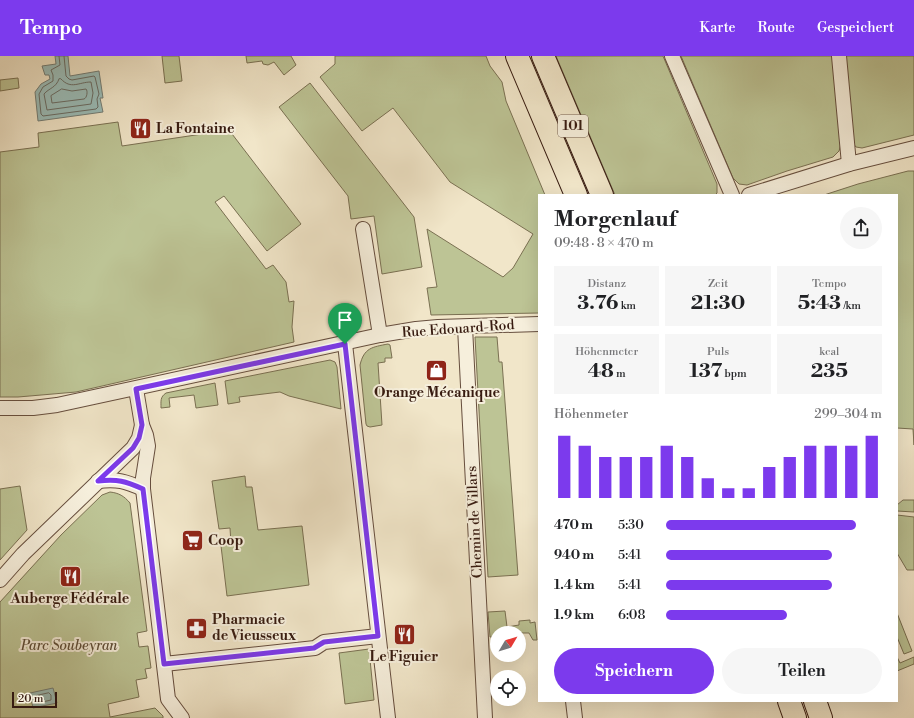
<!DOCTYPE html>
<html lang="de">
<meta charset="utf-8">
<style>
body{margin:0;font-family:"Libre Bodoni",serif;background:#f6f6f6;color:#202124;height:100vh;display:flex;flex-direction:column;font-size:15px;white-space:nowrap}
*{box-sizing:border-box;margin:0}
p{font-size:13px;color:#757577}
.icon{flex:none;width:22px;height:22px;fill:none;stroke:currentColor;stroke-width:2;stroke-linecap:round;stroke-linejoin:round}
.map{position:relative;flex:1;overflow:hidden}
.side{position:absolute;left:538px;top:138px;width:360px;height:508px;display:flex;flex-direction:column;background:#fff;border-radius:0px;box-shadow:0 4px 16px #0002}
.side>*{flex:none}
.needle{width:26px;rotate:52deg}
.buttons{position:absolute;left:490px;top:570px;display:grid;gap:8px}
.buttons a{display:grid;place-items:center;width:36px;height:36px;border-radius:50%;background:#fff;box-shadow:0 4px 16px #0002;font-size:20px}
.scale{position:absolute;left:12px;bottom:10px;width:45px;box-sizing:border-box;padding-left:4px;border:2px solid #371b10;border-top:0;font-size:11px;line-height:14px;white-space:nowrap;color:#371b10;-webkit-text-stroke:3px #f6efdc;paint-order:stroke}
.pin{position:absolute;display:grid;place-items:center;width:34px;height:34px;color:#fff;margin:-41px -17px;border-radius:50% 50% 50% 0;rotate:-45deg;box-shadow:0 0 4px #0007}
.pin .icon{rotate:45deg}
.round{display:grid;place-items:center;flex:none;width:42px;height:42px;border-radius:21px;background:#f6f6f6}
.head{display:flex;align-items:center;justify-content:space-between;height:68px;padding:0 16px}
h1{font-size:22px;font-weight:700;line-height:30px}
.stats{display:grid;grid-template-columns:repeat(3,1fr);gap:6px;height:68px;padding:4px 16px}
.stats div{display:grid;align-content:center;border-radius:0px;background:#f6f6f6;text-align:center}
.stats b{font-size:20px;font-weight:700}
.stats small{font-size:11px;font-weight:400}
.stats p{font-size:11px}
.chart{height:112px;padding:8px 16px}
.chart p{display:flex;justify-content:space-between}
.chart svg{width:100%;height:72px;margin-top:4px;stroke:#7c3aed;stroke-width:6}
.action{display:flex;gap:8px;margin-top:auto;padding:8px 16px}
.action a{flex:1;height:46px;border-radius:24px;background:#7c3aed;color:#fff;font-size:16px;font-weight:700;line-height:46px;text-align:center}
.action a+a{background:#f6f6f6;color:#202124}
ul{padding:0 16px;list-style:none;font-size:13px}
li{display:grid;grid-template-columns:64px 48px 1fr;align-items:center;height:30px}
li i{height:10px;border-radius:5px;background:#7c3aed}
header{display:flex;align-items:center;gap:24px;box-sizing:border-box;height:56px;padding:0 20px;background:#7c3aed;color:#fff}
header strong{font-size:19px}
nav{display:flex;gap:22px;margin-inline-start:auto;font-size:14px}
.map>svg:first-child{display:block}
</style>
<header>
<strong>Tempo</strong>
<nav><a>Karte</a><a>Route</a><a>Gespeichert</a></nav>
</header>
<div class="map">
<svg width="914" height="662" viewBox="0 0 914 662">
<rect width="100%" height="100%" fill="#f1e6c9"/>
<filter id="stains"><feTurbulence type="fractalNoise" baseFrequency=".005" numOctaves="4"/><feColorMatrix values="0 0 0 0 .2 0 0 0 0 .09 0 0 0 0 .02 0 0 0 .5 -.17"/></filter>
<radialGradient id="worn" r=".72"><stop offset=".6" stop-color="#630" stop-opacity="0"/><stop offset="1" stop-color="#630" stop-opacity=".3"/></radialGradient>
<g fill="#bdc495" stroke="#7a7052">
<polygon points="162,0 179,0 182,25 165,27"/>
<polygon points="246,0 291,0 296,9 284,19 274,6 268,9 263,8 262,5 247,7"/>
<polygon points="335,0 486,0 490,10 502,26 506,45 545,139 539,139 539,257 431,259 427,232 437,231 427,173 503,221 513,212 533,178 450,126 393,52 362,75 320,21 335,8"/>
<polygon points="556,0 663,0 717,128 717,137 715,139 615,139"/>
<polygon points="681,0 834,0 841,88 839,95 833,101 787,115 747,129 739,128 733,122"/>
<polygon points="845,0 914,0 914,79 862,92 856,91 852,86"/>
<polygon points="18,22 19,32 0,35 0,24"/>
<polygon points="310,27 414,161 422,211 382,218 374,160 351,163 348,140 279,51"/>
<polygon points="118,66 122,90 229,74 301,168 267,195 224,140 215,146 266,213 273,209 286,226 289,246 294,245 292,271 294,286 76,336 18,341 0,341 0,96 39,91 38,77"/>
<polygon points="908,115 914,115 914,389 913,373 897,372 897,139 824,139 858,128"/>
<polygon points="475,281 497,281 499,306 502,306 518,519 488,521"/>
<path d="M388,288l2,1 2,13h-7v4l-7,1 4,62 -12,2 -3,-1 -1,-2 -6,-59c4,-17 12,-18 28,-21z"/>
<polygon points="330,304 335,306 337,311 341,353 289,340 280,336 239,341 240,346 228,348 225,325"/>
<path d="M215,327l3,22 -22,3 -2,-13 -25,3 1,9 -9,1c0,-7 -1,-11 5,-15z"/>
<polygon points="245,420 246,431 252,431 258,474 302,470 309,529 227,540 221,490 231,488 230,472 219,473 212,425"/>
<polygon points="20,430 27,474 0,504 0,433"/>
<path d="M110,436c9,1 14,4 20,11l17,128 -10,2 2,14 9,-1 3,22 -6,1 2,9 -11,2 3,17 -31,7 2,13 45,-9 8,8v2h-163v-116l61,-67 41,-40z"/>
<polygon points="903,444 914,444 914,456 897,455 897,449"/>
<polygon points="897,459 914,461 914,514 907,514 897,497"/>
<polygon points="505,555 507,571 519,569 519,565 530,564 530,567 535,566 537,584 533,584 529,577 497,577 497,581 490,581 488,556"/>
<polygon points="897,557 912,595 904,598 897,581"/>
<polygon points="369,593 374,644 345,648 339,597"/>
<polygon points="897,601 900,607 914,601 914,608 897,615"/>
</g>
<g fill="#9bbeba" stroke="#737d76">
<polygon points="55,0 68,0 70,20 99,15 103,42 100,42 103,56 38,65 35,36 41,28 50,23 49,19 45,19 42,10 56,8"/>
<polygon points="53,632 57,647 33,652 30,637"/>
</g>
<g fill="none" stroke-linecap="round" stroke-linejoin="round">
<g stroke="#696c65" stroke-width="1">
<polyline points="59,0 60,9 51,14 53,19 53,25 43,31 39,38 41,58 43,60 96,53 98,51 97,43 99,38 95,21 94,20 72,24 69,23 66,20 64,0"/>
<path d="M61,23c10,11 18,3 30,3l2,11 -2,11 -44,6 -3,-16c5,-6 12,-6 15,-15z"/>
<path d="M62,33l10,2 14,-2c2,2 1,9 -2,10l-32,4 -1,-7z"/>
<polygon points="49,637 51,639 51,644 38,647 36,646 36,640"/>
</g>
<defs>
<g id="minor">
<polyline points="672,0 732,139"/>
<polyline points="839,0 849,108"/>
<polyline points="749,139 849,108 914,92"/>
<polyline points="363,173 380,279"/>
<polyline points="465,271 485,662"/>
<polyline points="345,288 388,662"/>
<polyline points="136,333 142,369 146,379 148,390 143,422 143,433 168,643 182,662"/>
<polyline points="0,352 33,352 57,349 380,279 416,273 438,271 539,268"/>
<path d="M98,425c20,-2 27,0 45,8"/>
<polyline points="0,524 23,498 133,392 139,382 142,369"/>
<polyline points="164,608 315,592 324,586 378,580"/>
<polyline points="573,645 575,662"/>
</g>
<g id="primary">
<polyline points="517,0 576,139"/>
<polyline points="543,0 602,139"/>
<polyline points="789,645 795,662"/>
<polyline points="815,645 821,662"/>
</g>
</defs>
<use href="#minor" stroke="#664e3e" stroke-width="16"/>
<use href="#primary" stroke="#371b10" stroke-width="24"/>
<use href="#minor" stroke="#f6efdc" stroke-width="14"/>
<use href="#primary" stroke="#f1e6c9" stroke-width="22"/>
</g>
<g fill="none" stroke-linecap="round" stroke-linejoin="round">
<defs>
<path id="route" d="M345,288l33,292 -54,6 -10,6 -150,16 -21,-175c-18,-8 -25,-10 -45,-8l35,-33 6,-10 3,-13 -6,-36z"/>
</defs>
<use href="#route" stroke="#fff" stroke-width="8"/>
<use href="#route" stroke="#7c3aed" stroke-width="5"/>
</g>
<defs>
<symbol id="restaurant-square" viewBox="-11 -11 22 22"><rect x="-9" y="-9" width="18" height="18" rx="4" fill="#8f2418" stroke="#f6efdc"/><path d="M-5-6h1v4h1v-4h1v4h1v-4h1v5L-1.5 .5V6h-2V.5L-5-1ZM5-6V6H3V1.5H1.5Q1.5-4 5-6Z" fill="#fff"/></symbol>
<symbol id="shop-square" viewBox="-11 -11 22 22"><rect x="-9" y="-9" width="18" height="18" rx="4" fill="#8f2418" stroke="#f6efdc"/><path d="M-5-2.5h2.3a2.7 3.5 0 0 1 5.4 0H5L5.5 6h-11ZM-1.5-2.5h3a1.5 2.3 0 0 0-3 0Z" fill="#fff"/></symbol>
<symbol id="supermarket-square" viewBox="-11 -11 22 22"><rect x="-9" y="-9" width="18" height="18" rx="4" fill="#8f2418" stroke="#f6efdc"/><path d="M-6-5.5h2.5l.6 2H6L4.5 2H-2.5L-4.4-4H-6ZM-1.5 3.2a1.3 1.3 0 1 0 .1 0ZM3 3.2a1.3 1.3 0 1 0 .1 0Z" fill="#fff"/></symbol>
<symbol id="pharmacy-square" viewBox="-11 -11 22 22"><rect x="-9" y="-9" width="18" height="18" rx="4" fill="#8f2418" stroke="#f6efdc"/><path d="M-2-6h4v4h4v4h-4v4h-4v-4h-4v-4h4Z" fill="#fff"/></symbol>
</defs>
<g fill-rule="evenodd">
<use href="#restaurant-square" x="128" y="60" width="25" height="25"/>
<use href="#shop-square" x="424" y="302" width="25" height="25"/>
<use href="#supermarket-square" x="180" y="472" width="25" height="25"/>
<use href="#restaurant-square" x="58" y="508" width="25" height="25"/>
<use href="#pharmacy-square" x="184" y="560" width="25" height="25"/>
<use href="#restaurant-square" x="392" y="566" width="25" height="25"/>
</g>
<g text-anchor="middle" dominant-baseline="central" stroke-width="4" stroke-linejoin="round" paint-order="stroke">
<rect fill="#f6efdc" stroke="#705b4d" stroke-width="1" x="558" y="59" width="30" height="22" rx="3"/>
<g font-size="13" font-weight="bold" fill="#371b10">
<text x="573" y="70">101</text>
</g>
<g font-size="14" font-weight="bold" fill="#371b10" stroke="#f6efdc" text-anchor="start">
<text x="156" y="73">La Fontaine</text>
<text x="437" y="337" text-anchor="middle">Orange Mécanique</text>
<text x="208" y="485">Coop</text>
<text x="70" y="543" text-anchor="middle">Auberge Fédérale</text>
<text x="212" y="564">Pharmacie<tspan x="212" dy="16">de Vieusseux</tspan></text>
<text x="404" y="601" text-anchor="middle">Le Figuier</text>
</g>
<g font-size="14" fill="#371b10" stroke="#f6efdc">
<text transform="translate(458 273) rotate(-4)">Rue Edouard-Rod</text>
<text transform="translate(475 466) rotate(-93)">Chemin de Villars</text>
</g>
<g font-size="14" font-style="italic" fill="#5f4e38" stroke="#f6efdc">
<text x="69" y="590">Parc Soubeyran</text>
</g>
</g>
<rect width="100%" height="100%" filter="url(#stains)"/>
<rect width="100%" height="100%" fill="url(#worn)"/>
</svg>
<div class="buttons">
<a><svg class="needle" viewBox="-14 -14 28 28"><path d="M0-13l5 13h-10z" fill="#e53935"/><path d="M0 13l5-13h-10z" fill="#757577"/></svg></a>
<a><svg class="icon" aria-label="locate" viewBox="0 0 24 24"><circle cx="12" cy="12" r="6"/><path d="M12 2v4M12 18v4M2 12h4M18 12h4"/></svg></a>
</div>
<div class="scale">20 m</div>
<div class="pin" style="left:345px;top:288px;background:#1e9e55"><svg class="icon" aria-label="arrive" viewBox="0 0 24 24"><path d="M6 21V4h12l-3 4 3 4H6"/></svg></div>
<section class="side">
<div class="head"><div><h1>Morgenlauf</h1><p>09:48 · 8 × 470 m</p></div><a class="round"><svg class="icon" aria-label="share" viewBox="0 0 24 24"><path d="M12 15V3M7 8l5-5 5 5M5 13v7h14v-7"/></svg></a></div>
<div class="stats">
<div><p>Distanz</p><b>3.76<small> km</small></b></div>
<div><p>Zeit</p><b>21:30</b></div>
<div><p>Tempo</p><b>5:43<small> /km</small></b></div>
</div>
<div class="stats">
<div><p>Höhenmeter</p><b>48<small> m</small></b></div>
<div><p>Puls</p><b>137<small> bpm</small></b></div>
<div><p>kcal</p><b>235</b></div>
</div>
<div class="chart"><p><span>Höhenmeter</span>299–304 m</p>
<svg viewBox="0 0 160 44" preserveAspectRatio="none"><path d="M5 44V6M15 44V12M25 44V19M35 44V19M45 44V19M55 44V12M65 44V19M75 44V32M85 44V38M95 44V38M105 44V25M115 44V19M125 44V12M135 44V12M145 44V12M155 44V6"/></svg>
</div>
<ul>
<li><b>470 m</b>5:30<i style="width:88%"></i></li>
<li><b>940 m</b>5:41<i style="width:77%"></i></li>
<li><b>1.4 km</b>5:41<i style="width:77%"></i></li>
<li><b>1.9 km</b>6:08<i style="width:56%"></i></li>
</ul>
<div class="action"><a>Speichern</a><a>Teilen</a></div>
</section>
</div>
